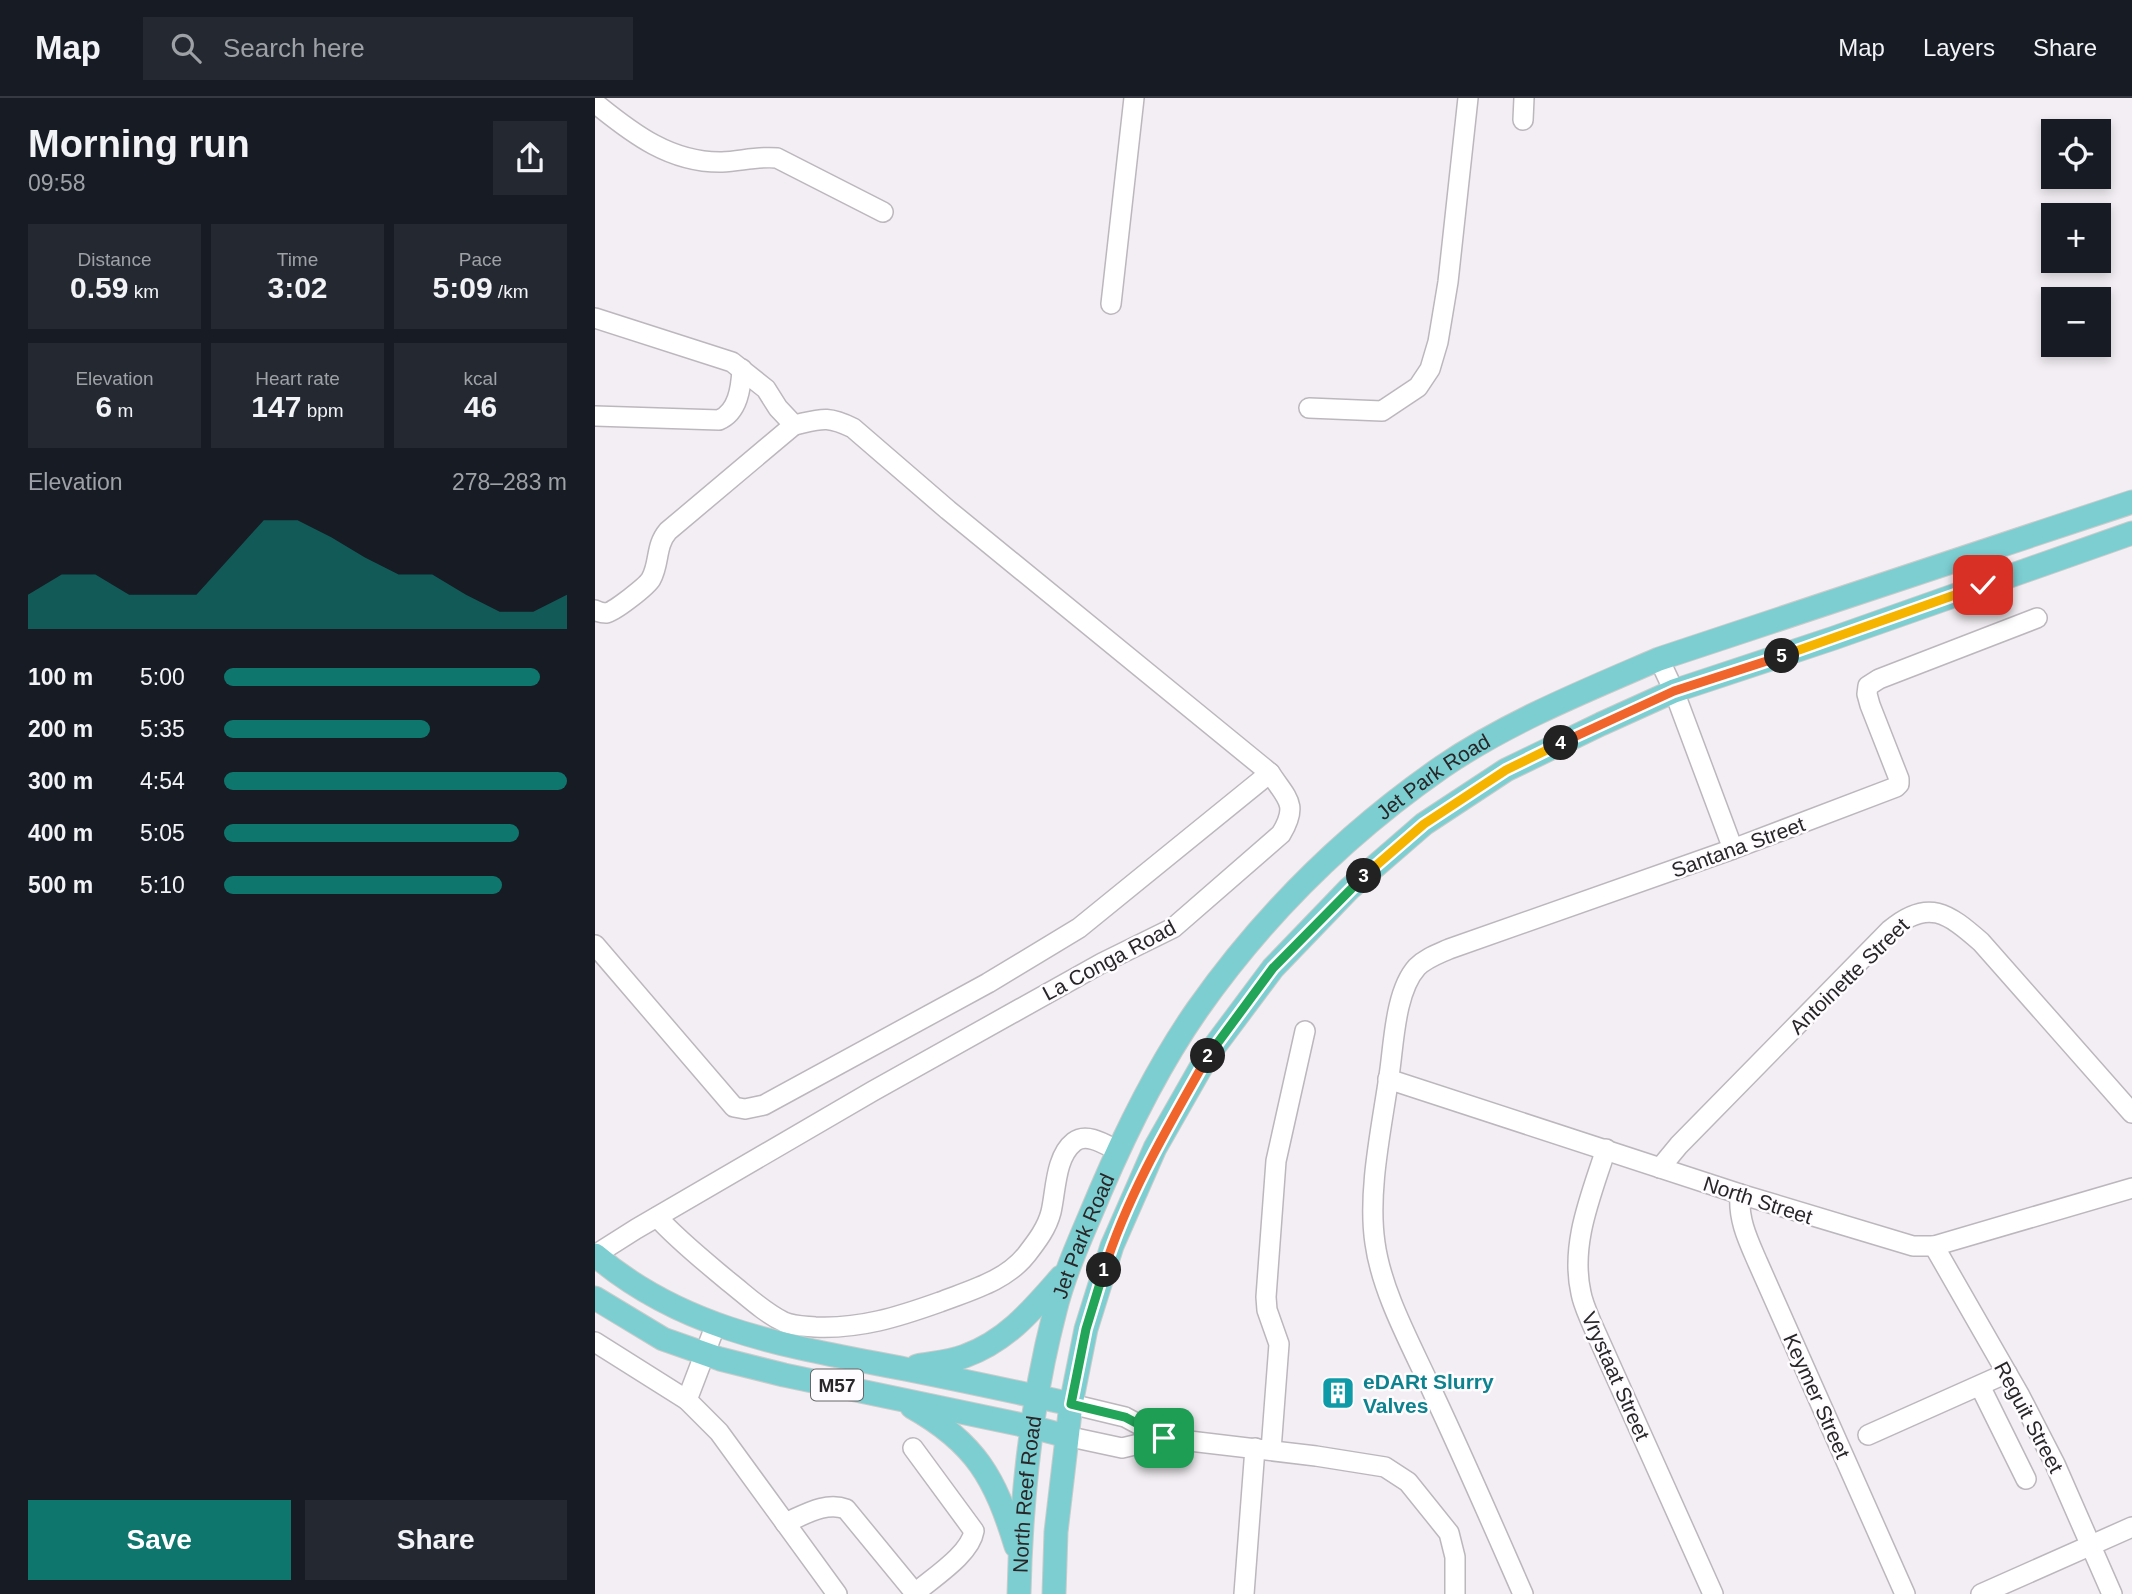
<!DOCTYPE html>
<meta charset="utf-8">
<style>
body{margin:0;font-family:Helvetica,sans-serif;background:#242831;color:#f1f3f6;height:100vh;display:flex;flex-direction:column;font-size:26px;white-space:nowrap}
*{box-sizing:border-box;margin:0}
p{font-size:23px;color:#9ea1a6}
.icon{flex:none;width:38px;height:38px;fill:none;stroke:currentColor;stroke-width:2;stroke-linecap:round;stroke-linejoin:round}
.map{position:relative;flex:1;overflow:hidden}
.sheet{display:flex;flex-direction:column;background:#171b24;width:595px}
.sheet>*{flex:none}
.buttons{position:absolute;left:1446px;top:21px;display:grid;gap:14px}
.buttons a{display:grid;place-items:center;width:70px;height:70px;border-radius:0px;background:#171b24;box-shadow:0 4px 10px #0003;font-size:35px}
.pin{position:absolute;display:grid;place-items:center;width:60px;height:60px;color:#fff;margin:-30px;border-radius:14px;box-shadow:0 4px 10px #0006}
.km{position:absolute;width:35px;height:35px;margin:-18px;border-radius:50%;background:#222;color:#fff;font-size:19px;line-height:35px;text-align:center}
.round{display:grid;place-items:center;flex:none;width:74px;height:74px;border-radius:0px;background:#242831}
.summary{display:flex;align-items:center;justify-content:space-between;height:119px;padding:0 28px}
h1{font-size:38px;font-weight:700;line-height:52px}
.metrics{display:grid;grid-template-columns:repeat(3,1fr);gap:10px;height:119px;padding:7px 28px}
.metrics div{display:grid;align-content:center;border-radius:0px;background:#242831;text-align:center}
.metrics b{font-size:30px;font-weight:700}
.metrics small{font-size:19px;font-weight:400}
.metrics p{font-size:19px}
.chart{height:196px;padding:14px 28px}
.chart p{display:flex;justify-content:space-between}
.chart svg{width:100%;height:126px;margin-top:7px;fill:#0f766e;opacity:.7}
.button{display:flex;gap:14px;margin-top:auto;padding:14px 28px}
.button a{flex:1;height:80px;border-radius:0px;background:#0f766e;color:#fff;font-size:28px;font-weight:700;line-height:80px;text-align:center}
.button a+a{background:#242831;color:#f1f3f6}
ul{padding:0 28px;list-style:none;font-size:23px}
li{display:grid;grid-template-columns:112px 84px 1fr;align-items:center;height:52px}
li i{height:18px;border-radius:9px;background:#0f766e}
header{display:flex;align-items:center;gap:42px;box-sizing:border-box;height:98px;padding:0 35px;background:#171b24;border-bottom:2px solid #363941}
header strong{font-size:33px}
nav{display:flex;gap:38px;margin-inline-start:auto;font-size:24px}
.search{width:490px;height:63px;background:#242831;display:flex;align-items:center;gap:18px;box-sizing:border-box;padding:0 24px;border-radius:0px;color:#9ea1a6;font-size:26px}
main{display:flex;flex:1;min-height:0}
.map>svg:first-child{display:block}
</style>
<header>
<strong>Map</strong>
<div class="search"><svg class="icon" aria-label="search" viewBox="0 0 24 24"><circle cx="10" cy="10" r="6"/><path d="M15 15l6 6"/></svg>Search here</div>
<nav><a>Map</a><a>Layers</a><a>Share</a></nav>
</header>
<main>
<section class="sheet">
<div class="summary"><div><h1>Morning run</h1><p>09:58</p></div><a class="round"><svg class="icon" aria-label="share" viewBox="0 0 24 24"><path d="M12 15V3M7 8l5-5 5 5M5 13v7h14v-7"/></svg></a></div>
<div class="metrics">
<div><p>Distance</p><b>0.59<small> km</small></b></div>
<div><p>Time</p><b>3:02</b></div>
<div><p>Pace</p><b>5:09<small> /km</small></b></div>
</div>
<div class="metrics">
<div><p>Elevation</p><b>6<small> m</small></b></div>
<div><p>Heart rate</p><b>147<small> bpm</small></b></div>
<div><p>kcal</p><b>46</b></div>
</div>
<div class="chart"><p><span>Elevation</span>278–283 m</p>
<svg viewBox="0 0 160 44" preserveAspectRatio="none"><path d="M0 44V32L10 25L20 25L30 32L40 32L50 32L60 19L70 6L80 6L90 12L100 19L110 25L120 25L130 32L140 38L150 38L160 32V44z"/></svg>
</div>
<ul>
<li><b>100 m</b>5:00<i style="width:92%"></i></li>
<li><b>200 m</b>5:35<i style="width:60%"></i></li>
<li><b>300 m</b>4:54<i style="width:100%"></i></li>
<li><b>400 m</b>5:05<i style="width:86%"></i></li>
<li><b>500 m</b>5:10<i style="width:81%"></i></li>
</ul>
<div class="button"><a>Save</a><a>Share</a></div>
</section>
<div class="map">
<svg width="1537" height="1496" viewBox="0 0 1537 1496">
<rect width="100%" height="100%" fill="#f2eef3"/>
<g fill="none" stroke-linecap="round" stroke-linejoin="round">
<defs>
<g id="minor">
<path d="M0,5c38,31 76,60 127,59 19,-1 37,-6 55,-4l106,54"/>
<polyline points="928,22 929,0"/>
<polyline points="516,206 539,0"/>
<path d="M0,220l137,44 34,27 12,19 16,17 -126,106c-13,15 -8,32 -17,48 -4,7 -37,33 -45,34 -4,0 -8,-1 -11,-3"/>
<polyline points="714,310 787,313 823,289 835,271 843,244 853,184 873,0"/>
<path d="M0,318l124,4c19,-8 22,-32 23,-51"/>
<polyline points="1064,561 1079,593 1138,751"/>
<polyline points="0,847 139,1009 150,1011 169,1007 393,885 484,830 675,675"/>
<polyline points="793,981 1145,1096 1318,1148 1339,1148 1537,1090"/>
<path d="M1011,1051c-15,47 -36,95 -25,144 2,11 7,21 11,31l121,270"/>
<path d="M1065,1070l19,-23 211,-215c38,-32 58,-17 91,12l151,171"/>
<path d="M1145,1096c-2,26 8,46 18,69l147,331"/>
<path d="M62,1119c22,24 46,43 71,64 18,14 35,31 56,41 9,4 21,4 31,5 45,2 83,-10 125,-25 31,-12 66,-21 87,-48 10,-13 20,-26 24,-42 5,-21 4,-55 23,-70 13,-10 32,3 44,9"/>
<polyline points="1339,1148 1425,1298 1460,1366 1517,1496"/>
<path d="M0,1157l41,-26 237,-138 229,-128 71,-35 108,-94c18,-30 6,-35 -11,-61l-322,-263 -95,-82c-26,-13 -32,-9 -59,-3"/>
<polyline points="0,1244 92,1302 124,1334 242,1496"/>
<polyline points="1385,1288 1431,1381"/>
<polyline points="92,1302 121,1226"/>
<polyline points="476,1306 530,1319 569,1340"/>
<polyline points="1273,1337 1412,1275"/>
<polyline points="471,1338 527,1350 569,1340 721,1358 790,1369 813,1384 854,1435 860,1459 860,1496"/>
<path d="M318,1350l61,83c-4,24 -42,47 -60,63"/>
<polyline points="676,1352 684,1246 672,1212 671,1199 681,1063 710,933"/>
<path d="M190,1425c19,-8 41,-22 61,-14l69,84"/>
<polyline points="649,1496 660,1350"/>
<path d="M928,1496c-29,-66 -58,-133 -89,-199 -21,-47 -52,-101 -59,-152 -8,-54 8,-121 15,-174 4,-30 6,-79 27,-102 9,-9 21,-13 32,-18l284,-100 163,-62 3,-3v-5l-29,-74 -3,-11 1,-8 11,-7 158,-61"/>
<polyline points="1386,1496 1537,1429"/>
</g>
<g id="major">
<path d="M0,1157c90,77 198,92 310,114 55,11 111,23 166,35"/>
<polyline points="0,1200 68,1241 125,1261 189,1277 437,1329 471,1338"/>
<path d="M322,1268c16,-3 33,-4 48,-10 42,-15 68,-47 96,-79"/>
<path d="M317,1309c64,36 83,71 104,139"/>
<path id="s1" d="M424,1496c2,-94 12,-191 36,-283 10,-41 29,-80 45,-119 27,-63 58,-126 97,-182 66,-94 150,-177 245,-243 66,-45 143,-76 217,-108l473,-157"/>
<polyline points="459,1496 461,1434 476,1306 491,1231 517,1148 560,1050 613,957 678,870 754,791 829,726 911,672 1006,626 1079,593 1239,540 1537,435"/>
</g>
</defs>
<use href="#minor" stroke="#bcb7bd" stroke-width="22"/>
<use href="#major" stroke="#cbcbcb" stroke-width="25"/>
<use href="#minor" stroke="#fff" stroke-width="19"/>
<use href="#major" stroke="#7dced1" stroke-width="23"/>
</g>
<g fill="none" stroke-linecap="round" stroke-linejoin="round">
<defs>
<polyline id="split-1" points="509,1172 491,1231 476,1306 530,1319 569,1340"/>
<path id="split-2" d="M509,1172c24,-76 65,-145 104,-214"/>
<polyline id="split-3" points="613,958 678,870 769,778"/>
<polyline id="split-4" points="769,778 829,726 911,672 966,645"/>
<polyline id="split-5" points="966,645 1079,593 1187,558"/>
<polyline id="split-6" points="1187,558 1388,487"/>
</defs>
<use href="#split-1" stroke="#fff" stroke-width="14"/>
<use href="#split-2" stroke="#fff" stroke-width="14"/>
<use href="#split-3" stroke="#fff" stroke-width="14"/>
<use href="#split-4" stroke="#fff" stroke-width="14"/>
<use href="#split-5" stroke="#fff" stroke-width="14"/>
<use href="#split-6" stroke="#fff" stroke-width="14"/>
<use href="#split-1" stroke="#22a559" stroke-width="9"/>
<use href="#split-2" stroke="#f0652b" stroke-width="9"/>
<use href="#split-3" stroke="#22a559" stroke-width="9"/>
<use href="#split-4" stroke="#f5b400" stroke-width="9"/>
<use href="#split-5" stroke="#f0652b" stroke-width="9"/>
<use href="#split-6" stroke="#f5b400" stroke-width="9"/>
</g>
<defs>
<symbol id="building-square" viewBox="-11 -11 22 22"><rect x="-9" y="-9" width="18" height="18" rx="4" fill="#0f9aa8" stroke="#fffcff"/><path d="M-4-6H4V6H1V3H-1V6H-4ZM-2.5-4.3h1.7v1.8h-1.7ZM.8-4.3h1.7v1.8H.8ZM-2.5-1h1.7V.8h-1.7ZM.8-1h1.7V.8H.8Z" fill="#fff"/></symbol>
</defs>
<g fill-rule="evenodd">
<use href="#building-square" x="724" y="1276" width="38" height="38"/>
</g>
<g text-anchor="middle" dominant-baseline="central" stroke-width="5" stroke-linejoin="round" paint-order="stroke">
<rect fill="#fffcff" stroke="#686668" stroke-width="2" x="216" y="1271.5" width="52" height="31" rx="5"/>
<g font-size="19" font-weight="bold" fill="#282628">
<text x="242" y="1287">M57</text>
</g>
<g font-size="21" fill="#282628" stroke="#fffcff">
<text stroke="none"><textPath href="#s1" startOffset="954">Jet Park Road</textPath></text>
<text transform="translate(1143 749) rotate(-20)">Santana Street</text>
<text transform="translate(514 862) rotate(-28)">La Conga Road</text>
<text transform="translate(1254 878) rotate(-44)">Antoinette Street</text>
<text transform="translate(1163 1102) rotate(18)">North Street</text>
<text stroke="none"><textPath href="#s1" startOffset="366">Jet Park Road</textPath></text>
<text transform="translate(1021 1278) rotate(66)">Vrystaat Street</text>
<text transform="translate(1222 1298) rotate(66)">Keymer Street</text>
<text transform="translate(1434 1319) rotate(62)">Reguit Street</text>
<text stroke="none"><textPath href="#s1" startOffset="100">North Reef Road</textPath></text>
</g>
<g font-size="21" font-weight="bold" fill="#0d838f" stroke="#fffcff" text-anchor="start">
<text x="768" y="1283">eDARt Slurry<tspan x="768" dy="24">Valves</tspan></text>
</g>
</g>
</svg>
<div class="buttons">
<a><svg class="icon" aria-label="locate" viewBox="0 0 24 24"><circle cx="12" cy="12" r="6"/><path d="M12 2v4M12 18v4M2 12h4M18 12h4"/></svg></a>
<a>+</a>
<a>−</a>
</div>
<div class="pin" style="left:569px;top:1340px;background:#1e9e55"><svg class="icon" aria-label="arrive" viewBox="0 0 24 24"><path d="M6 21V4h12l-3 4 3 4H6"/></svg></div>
<div class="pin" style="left:1388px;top:487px;background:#d93025"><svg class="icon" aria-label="check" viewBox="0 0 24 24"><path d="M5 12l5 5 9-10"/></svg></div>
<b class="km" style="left:509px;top:1172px">1</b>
<b class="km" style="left:613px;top:958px">2</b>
<b class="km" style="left:769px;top:778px">3</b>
<b class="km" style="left:966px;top:645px">4</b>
<b class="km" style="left:1187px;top:558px">5</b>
</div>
</main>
